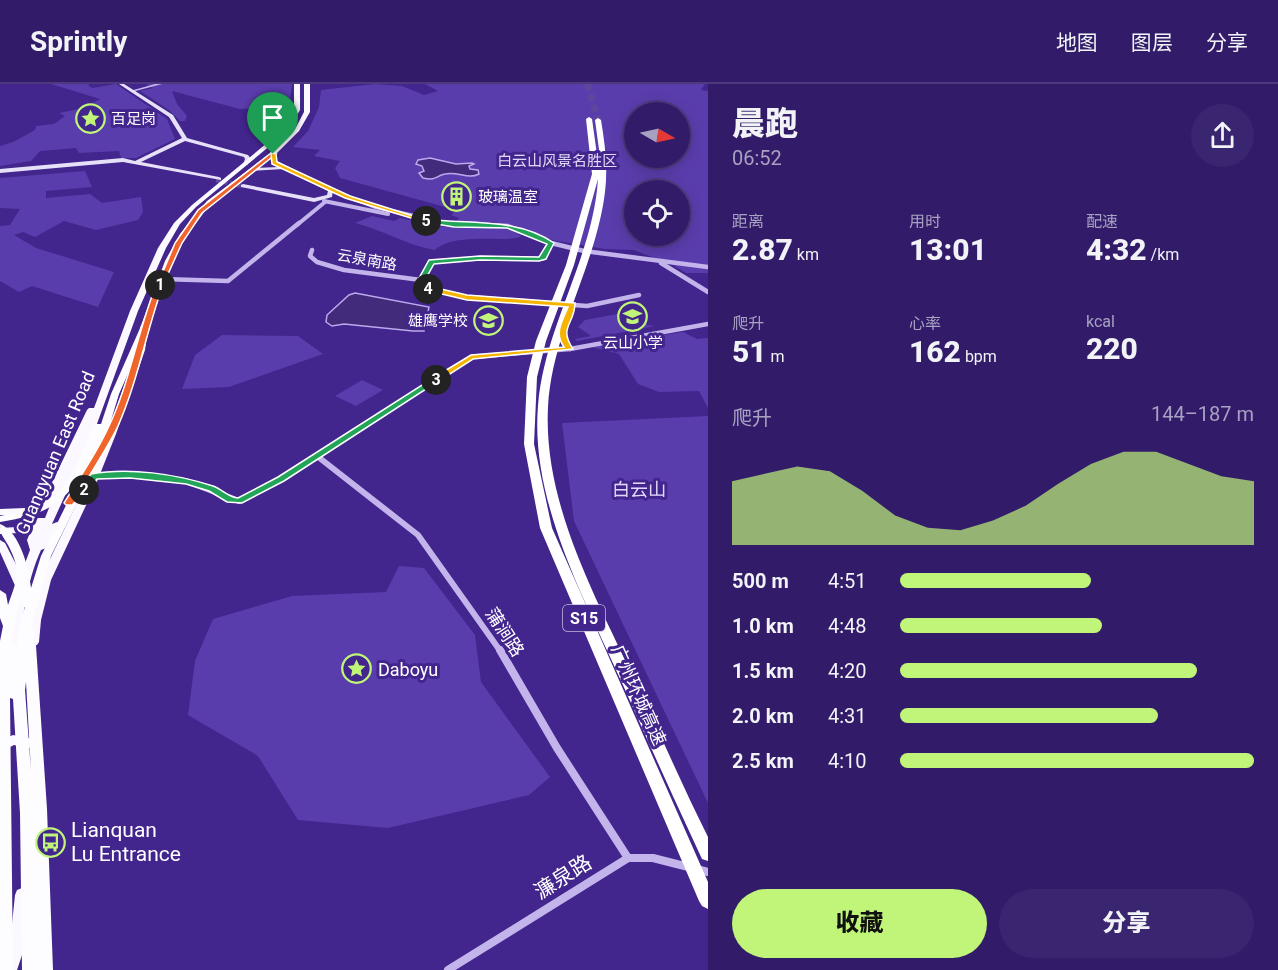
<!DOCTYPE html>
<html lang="zh">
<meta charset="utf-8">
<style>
body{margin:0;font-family:Roboto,"Noto Sans SC",sans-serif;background:#3a2570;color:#f1f3f6;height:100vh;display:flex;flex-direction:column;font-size:22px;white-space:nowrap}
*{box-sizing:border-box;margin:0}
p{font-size:20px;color:#a8a1c1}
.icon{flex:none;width:33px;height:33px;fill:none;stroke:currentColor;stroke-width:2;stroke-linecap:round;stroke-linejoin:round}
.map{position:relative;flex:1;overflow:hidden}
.sheet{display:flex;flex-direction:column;background:#321c6a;width:570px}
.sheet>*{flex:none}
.needle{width:39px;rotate:99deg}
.fabs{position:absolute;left:624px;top:18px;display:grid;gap:12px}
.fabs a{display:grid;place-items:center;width:66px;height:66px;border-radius:50%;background:#321c6a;box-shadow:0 3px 15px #0003,0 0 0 2px #4d3a7e;font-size:30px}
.pin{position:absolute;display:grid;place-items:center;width:51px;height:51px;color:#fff;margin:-62px -26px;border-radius:50% 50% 50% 0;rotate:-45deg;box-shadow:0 0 6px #0007}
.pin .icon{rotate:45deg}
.km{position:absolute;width:30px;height:30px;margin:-15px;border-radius:50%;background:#222;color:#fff;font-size:16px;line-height:30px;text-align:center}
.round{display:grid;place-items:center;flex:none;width:63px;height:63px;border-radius:32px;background:#3a2570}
.summary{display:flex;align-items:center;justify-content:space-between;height:102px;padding:0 24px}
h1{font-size:33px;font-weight:800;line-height:45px}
.stats{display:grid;grid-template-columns:repeat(3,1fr);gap:9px;height:102px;padding:6px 24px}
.stats div{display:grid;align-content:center}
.stats b{font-size:30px;font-weight:800}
.stats small{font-size:16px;font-weight:400}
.stats p{font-size:16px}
.chart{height:168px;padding:12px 24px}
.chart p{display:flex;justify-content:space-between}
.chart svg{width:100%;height:108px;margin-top:6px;fill:#c0f579;opacity:.7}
.cta{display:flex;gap:12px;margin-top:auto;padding:12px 24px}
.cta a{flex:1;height:69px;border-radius:36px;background:#c0f579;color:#111;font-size:24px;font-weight:800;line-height:69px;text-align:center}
.cta a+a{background:#3a2570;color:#f1f3f6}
ul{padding:0 24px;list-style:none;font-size:20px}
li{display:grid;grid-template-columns:96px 72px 1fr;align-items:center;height:45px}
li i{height:15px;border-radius:8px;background:#c0f579}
header{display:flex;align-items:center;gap:36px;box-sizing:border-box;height:84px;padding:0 30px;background:#321c6a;border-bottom:2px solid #4d3a7e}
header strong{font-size:28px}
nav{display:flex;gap:33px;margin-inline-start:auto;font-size:21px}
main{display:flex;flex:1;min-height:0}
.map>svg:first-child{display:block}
</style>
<header>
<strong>Sprintly</strong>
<nav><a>地图</a><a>图层</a><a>分享</a></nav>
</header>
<main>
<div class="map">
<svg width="708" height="886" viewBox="0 0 708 886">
<rect width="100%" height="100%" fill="#42258d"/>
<g fill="#5a3dac" fill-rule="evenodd">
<polygon points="51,0 90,0 88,1 92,4 116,0 167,35 175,55 136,74 121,74 119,67 79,69 76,64 40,67 31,77 0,82 0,62 13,58 35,46 36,42 54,40 65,32 59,29 84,24 100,15"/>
<polygon points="146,0 292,0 289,23 240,25 172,7 177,20 187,32 185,37 180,37 169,26 140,7 153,4"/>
<path d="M375,0l27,2 22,9 14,-4 -13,-7h280l-4,6 7,1v182h-22l-13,-8 -39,-15 -29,-1 -53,-9 -40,-15 -23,-3 -35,2 5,-6 -8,-3 5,-5 -116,-32 -5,-10 5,-7 -26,-5 6,-6 -27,-3 15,-16 11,-24 2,-17zM634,28h46v46h-46zM634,106h46v46h-46z"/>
<polygon points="85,87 92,103 46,107 46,114 90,110 102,119 141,113 143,128 138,136 96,146 64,137 35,153 23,148 14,151 36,164 114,188 98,223 32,202 19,208 0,197 0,142 10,141 20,125 0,124 0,94"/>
<path d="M372,132l22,5 6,-3c16,3 32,8 47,9 25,1 53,-6 74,9 -8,8 -66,-5 -86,14 -29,-5 -52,-20 -80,-27z"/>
<polygon points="623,229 646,235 647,241 655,242 577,257 575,255 591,252 578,243 585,236"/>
<polygon points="683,248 697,255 708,254 708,324 699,307 659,308 638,300 619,270 592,263"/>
<polygon points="222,251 298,252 323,270 229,303 182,305 195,271"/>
<polygon points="362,296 383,306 356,322 335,312"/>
<polygon points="708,332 708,719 574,437 562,339"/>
<polygon points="399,482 424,484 475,551 481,598 550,693 529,711 388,744 298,736 258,672 188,631 195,577 213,535 292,512 386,508"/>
</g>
<g fill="#422b7a" stroke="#baa9ec" stroke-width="1.5">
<path d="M430,74l26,6 16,-1 2,1 -5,2 1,3 8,1 1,4c-11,6 -21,-3 -34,0 -10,2 -8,7 -22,4l-4,-5 5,-2 -2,-5 -6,-2 2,-4z"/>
<polygon points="355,209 429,223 424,247 413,247 344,240 332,242 326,238 327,231 349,211"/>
</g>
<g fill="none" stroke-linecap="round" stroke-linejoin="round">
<polyline stroke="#5e469e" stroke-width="5" stroke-dasharray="5 2" stroke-linecap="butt" points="216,96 243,102"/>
<polyline stroke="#5e469e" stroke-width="7" stroke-dasharray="7 4" stroke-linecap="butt" points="587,0 598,36"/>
<g stroke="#c3b5eb" stroke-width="4">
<polyline points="331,106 375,123 454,141"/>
<polyline points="324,117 388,130"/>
<polyline points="297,141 325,118"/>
</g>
<g stroke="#c3b5eb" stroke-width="4.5">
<polyline points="445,139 508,142 551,159 584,167 708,183"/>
<polyline points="312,166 310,172 317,178 344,186 421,196 427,204 467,213 587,222 639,211"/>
<polyline points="661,179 708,208"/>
<polyline points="161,195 228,197 299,139"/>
<polyline points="421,196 431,178 480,174 539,175 544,174 551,159"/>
<polyline points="562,247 562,254 570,265"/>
<polyline points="390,325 471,273 570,265 708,240"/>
</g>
<g stroke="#c3b5eb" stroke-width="6">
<polyline points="317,372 418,451 501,568"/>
<polyline points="94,392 130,391 186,397 239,417 281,395 392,324"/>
</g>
<g stroke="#c3b5eb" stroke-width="8">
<polyline points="500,566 557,664 628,774"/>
<polyline points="448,886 628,774 653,774 708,788"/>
</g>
<polygon fill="#c3b5eb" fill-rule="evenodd" points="155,0 162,0 132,8 130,7"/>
<g fill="#e7e0f9" fill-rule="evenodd">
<polygon points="119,0 124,0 173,31 187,54 248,71 251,75 247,81 243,81 245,75 244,73 185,57 141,78 219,93 221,94 221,96 123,78 0,89 0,85 123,74 135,77 182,54 169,33"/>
<polygon points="273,68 276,70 277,77 333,105 332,113 314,118 241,103 241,101 243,100 314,114 327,111 328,107 284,85 250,87 250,85 252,84 279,83 271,78 270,70"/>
</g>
<g fill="#fbf9ff" fill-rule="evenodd">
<path d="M294,0h6v26l-12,21 -92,76 -16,17 -14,24 -28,63 -44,121 -42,92 5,-2 5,3 -13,22 -8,3c-15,33 -19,71 -22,107l-2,3h-8l-2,-3 3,-36 7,-31 -17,-38v-12l5,3 16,31 9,-24 -3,-10 5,-12 -13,5 -19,1v-6l17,-1 20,-9h8l6,-15c-16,10 -32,14 -51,12v-6l25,-1 19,-9 43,-89 2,-2h5l36,-97 28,-63 16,-25 18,-18 92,-76 10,-19z"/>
<polygon points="304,0 310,0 310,28 299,47 275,71 211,119 187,151 173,177 148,244 145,266 116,350 96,400 51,496 41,536 39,558 37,561 29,561 27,558 29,536 40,496 86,400 107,350 137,266 140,244 165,177 180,150 207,117 271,69 295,45 304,28"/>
<polygon points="13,651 33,655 35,659 33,663 28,664 14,661 0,668 0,657"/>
<polygon points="22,804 27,806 29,811 26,859 17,886 1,886 10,859 15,811 17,806"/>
</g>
<path fill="#fdfcff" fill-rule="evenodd" d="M141,242h6l1,2 -29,66 -19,63 -49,99 -20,71 4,4 12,178 6,161h-31l-2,-157 -7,-114 -3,-1 3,272h-13v-329l3,-15 -3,-8v-28l6,4 2,11c9,-26 14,-33 0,-60 -5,-9 -8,-10 -8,-21 20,8 29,44 31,64l10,-32 38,-77c-22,31 -43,37 -79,43v-6c64,-11 71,-34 93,-90l2,-2h6l10,-30zM21,517l2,6h2l-6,20 -3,27v-7l-5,-4 5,-26zM26,598l5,89 -6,-81z"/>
<path fill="#fff" fill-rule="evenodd" d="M589,33l3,2 7,50 1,-12 -5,-37 3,-2 3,2c4,24 7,48 4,72 -9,74 -53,140 -57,215 -5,98 49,192 89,278 24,51 46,102 71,152v24l-6,-2 -12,-26c-23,-49 -45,-99 -67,-148 -38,-85 -93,-184 -85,-279 6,-79 55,-148 60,-227l-24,86 -28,76 -9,36 -3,67 18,84 156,354v27l-6,-3 -3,-5 -159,-373 -16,-84 3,-67 9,-36 30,-76 26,-91 -6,-55z"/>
</g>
<polygon fill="#f0652b" stroke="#fff" stroke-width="1.5" points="271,69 276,70 202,129 182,159 163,201 157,202 175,159 198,126"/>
<path fill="#f0652b" stroke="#fff" stroke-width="1.5" d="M160,199l3,2c-17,47 -25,96 -45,141 -10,21 -24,41 -35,61l5,3 -16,15h-6l-2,-2c15,-25 33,-50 45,-77 21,-45 29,-95 47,-141z"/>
<path fill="#22a559" stroke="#fff" stroke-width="1.5" d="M433,294l7,2 -156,101 -42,22 -15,-1 -18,-11 -23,-7 -56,-6 -33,1 -10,12 -8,-1 12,-16c38,-7 85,0 122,12 9,3 15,11 25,12l40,-21z"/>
<path fill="#f5b400" stroke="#fff" stroke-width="1.5" d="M428,202l39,9 108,8c0,21 -17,24 -2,46l-100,10 -34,22h-6v-3l38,-23 93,-8c-10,-14 -2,-25 4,-40l-101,-7 -42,-10z"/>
<path fill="#22a559" stroke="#fff" stroke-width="1.5" d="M426,135c43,6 90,-2 128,24l-8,16 -7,2 -59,-1 -46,4 -9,16 6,9 -3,2 -10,-11 11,-20 51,-4 59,1 8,-13 -40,-16 -53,-1 -30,-5z"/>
<polygon fill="#f5b400" stroke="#fff" stroke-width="1.5" points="271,69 276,70 277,78 350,112 429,137 424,138 345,114 272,80"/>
<defs>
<symbol id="sight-ring" viewBox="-11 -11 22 22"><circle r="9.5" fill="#42258d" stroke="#c0f579" stroke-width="1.5"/><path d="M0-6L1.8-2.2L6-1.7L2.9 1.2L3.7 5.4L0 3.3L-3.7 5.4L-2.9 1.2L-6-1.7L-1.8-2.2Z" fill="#c0f579"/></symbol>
<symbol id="building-ring" viewBox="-11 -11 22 22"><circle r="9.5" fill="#42258d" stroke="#c0f579" stroke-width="1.5"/><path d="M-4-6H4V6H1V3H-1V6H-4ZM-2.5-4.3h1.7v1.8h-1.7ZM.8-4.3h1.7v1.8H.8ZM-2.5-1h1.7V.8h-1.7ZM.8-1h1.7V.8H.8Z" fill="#c0f579"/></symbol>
<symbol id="school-ring" viewBox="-11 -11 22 22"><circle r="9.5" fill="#42258d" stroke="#c0f579" stroke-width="1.5"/><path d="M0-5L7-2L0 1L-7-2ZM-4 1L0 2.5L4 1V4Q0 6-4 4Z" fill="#c0f579"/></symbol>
<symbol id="bus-ring" viewBox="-11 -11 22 22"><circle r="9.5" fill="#42258d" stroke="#c0f579" stroke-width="1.5"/><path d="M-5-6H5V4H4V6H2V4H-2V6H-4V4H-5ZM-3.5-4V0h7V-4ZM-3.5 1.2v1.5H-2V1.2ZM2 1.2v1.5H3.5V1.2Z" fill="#c0f579"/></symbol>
</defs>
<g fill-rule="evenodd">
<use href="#sight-ring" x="74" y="18" width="33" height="33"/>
<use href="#building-ring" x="440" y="96" width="33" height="33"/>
<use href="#school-ring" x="616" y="216" width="33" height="33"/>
<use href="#school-ring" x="472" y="220" width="33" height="33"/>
<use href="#sight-ring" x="340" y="568" width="33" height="33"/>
<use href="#bus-ring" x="34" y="742" width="33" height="33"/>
</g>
<g text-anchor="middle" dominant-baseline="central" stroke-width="6" stroke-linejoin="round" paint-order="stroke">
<g font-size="15" fill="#fff" stroke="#42258d" text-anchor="start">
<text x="111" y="35">百足岗</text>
<text x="478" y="113">玻璃温室</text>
<text x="468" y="237" text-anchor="end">雄鹰学校</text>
<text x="633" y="259" text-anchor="middle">云山小学</text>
</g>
<g font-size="15" fill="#e1d9f8" stroke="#42258d">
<text x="557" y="77">白云山风景名胜区</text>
</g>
<g font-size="15" fill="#fff" stroke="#42258d">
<text transform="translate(367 176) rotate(10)">云泉南路</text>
</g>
<rect fill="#42258d" stroke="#c6bedd" stroke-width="1.5" x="563" y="521" width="42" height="26" rx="4.5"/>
<g font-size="16" font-weight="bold" fill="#fff">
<text x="584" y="534">S15</text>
</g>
<g font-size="18" fill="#fff" stroke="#42258d">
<text transform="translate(55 369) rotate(-67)">Guangyuan East Road</text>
<text transform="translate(505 548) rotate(57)">蒲涧路</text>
<text transform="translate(639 611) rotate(66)">广州环城高速</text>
</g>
<g font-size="18" fill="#e1d9f8" stroke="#42258d">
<text x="639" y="405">白云山</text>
</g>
<g font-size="18" fill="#fff" stroke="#42258d" text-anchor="start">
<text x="378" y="585">Daboyu</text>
</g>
<g font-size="21" fill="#fff" stroke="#42258d" text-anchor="start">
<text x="71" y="746">Lianquan<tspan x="71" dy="24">Lu Entrance</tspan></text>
</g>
<g font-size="21" fill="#fff" stroke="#42258d">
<text transform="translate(563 793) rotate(-32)">濂泉路</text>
</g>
</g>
</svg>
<div class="fabs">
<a><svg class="needle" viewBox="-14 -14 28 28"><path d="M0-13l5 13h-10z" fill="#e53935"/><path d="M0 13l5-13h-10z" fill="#a8a1c1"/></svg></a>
<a><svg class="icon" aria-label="locate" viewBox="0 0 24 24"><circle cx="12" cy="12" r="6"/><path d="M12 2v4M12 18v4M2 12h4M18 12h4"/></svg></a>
</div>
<div class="pin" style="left:273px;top:70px;background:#1e9e55"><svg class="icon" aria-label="arrive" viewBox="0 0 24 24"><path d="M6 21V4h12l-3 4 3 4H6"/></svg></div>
<b class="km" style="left:160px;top:201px">1</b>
<b class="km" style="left:84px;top:406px">2</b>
<b class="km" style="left:436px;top:296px">3</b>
<b class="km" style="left:428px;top:205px">4</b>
<b class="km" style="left:426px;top:137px">5</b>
</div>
<section class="sheet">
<div class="summary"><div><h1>晨跑</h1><p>06:52</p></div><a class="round"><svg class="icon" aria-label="share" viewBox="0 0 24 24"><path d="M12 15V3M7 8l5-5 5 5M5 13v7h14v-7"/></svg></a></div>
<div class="stats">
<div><p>距离</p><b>2.87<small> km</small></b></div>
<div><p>用时</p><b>13:01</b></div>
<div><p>配速</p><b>4:32<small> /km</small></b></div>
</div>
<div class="stats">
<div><p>爬升</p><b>51<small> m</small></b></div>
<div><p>心率</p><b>162<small> bpm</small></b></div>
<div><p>kcal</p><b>220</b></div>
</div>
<div class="chart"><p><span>爬升</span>144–187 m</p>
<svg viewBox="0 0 160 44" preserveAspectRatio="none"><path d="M0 44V18L10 15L20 12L30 14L40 22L50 32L60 37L70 38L80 34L90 28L100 19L110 11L120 6L130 6L140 11L150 16L160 18V44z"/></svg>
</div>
<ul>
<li><b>500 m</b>4:51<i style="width:54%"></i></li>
<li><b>1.0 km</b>4:48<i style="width:57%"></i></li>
<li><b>1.5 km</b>4:20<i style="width:84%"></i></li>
<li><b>2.0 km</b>4:31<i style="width:73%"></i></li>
<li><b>2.5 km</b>4:10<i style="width:100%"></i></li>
</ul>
<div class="cta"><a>收藏</a><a>分享</a></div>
</section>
</main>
